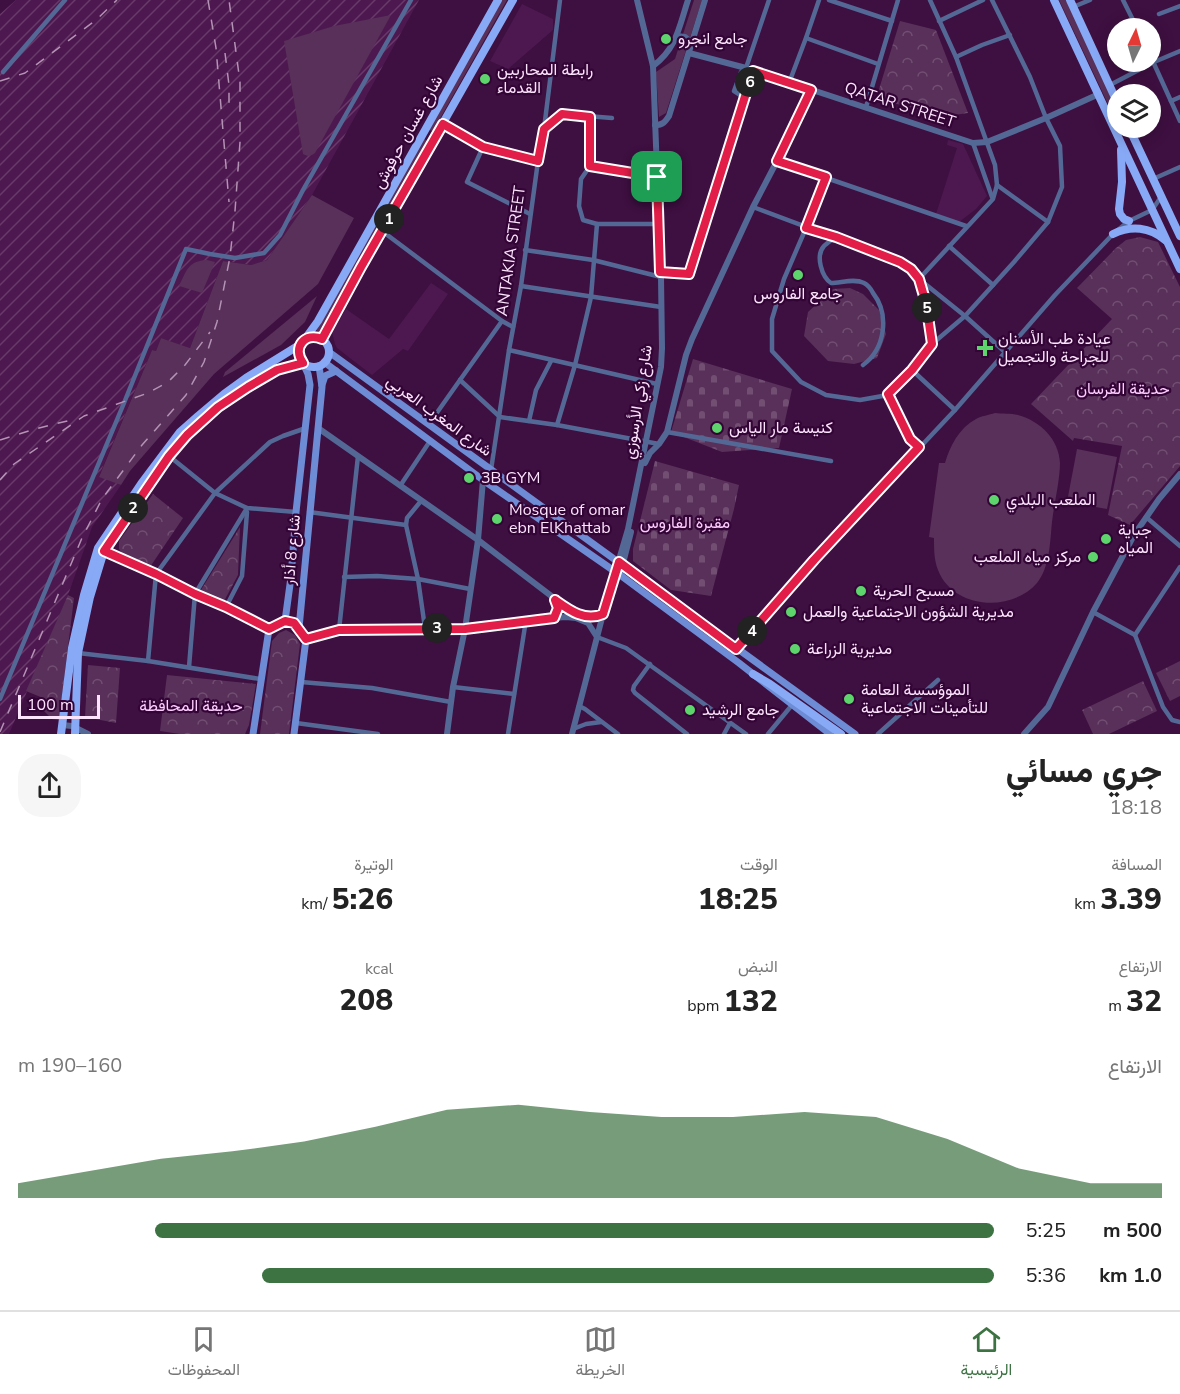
<!DOCTYPE html>
<html lang="ar">
<meta charset="utf-8">
<style>
body{margin:0;font-family:"Nunito Sans",Vazirmatn,sans-serif;background:#f6f6f6;color:#222;direction:rtl;height:100vh;display:flex;flex-direction:column;font-size:22px;white-space:nowrap}
*{box-sizing:border-box;margin:0}
p{font-size:20px;color:#767676}
.icon{flex:none;width:33px;height:33px;fill:none;stroke:currentColor;stroke-width:2;stroke-linecap:round;stroke-linejoin:round}
.map{position:relative;height:734px;overflow:hidden;direction:ltr}
.side{display:flex;flex-direction:column;background:#fff;flex:1}
.side>*{flex:none}
.needle{width:39px;rotate:5deg}
.fabs{position:absolute;left:1107px;top:18px;display:grid;gap:12px}
.fabs a{display:grid;place-items:center;width:54px;height:54px;border-radius:50%;background:#fff;box-shadow:0 3px 15px #0003;font-size:30px}
.scale{position:absolute;left:18px;bottom:15px;width:82px;box-sizing:border-box;padding-left:6px;border:3px solid #fce4fc;border-top:0;font-size:16px;line-height:21px;white-space:nowrap;color:#fce4fc;-webkit-text-stroke:4px #330436;paint-order:stroke}
.pin{position:absolute;display:grid;place-items:center;width:51px;height:51px;color:#fff;margin:-26px;border-radius:12px;box-shadow:0 3px 9px #0006}
.km{position:absolute;width:30px;height:30px;margin:-15px;border-radius:50%;background:#222;color:#fff;font-size:16px;line-height:30px;text-align:center}
.round{display:grid;place-items:center;flex:none;width:63px;height:63px;border-radius:24px;background:#f6f6f6}
.summary{display:flex;align-items:center;justify-content:space-between;height:102px;padding:0 18px}
h1{font-size:33px;font-weight:800;line-height:45px}
.figures{display:grid;grid-template-columns:repeat(3,1fr);gap:9px;height:102px;padding:6px 18px}
.figures div{display:grid;align-content:center}
.figures b{font-size:30px;font-weight:800}
.figures small{font-size:16px;font-weight:400}
.figures p{font-size:16px}
.chart{height:168px;padding:12px 18px}
.chart p{display:flex;justify-content:space-between}
.chart svg{width:100%;height:108px;margin-top:6px;fill:#3d7343;opacity:.7}
ul{padding:0 18px;list-style:none;font-size:20px}
li{display:grid;grid-template-columns:96px 72px 1fr;align-items:center;height:45px}
li i{height:15px;border-radius:8px;background:#3d7343}
.menu{display:flex;justify-content:space-around;align-items:center;height:84px;border-top:2px solid #e0e0e0;background:#fff;font-size:16px;color:#767676}
.menu a{display:grid;justify-items:center;gap:3px}
.menu .on{color:#3d7343}
.map>svg:first-child{display:block}
</style>
<div class="map">
<svg width="1180" height="734" viewBox="0 0 1180 734">
<defs>
<pattern id="industrial-furrows" width="10" height="10" patternUnits="userSpaceOnUse" patternTransform="scale(1.5)"><rect width="10" height="10" fill="#4d184f"/><path d="M-1 1l2-2M0 10L10 0M9 11l2-2" fill="none" stroke="#683969"/></pattern>
<pattern id="cemetery-stones" width="16" height="16" patternUnits="userSpaceOnUse" patternTransform="scale(1.5)"><rect width="16" height="16" fill="#583059"/><path d="M2 7V4a2 2 0 0 1 4 0v3zM10 15v-3a2 2 0 0 1 4 0v3z" fill="#714e72"/></pattern>
<pattern id="park-crowns" width="20" height="18" patternUnits="userSpaceOnUse" patternTransform="scale(1.5)"><rect width="20" height="18" fill="#583059"/><path d="M2 6a3 3 0 1 1 6 0M12 15a3 3 0 1 1 6 0" fill="none" stroke="#714e72"/></pattern>
</defs>
<rect width="100%" height="100%" fill="#3e0f41"/>
<g fill="#4d184f">
<polygon points="522,4 553,19 553,30 508,69 490,61"/>
<polygon points="948,140 963,144 987,196 976,209 959,222 936,214 957,148 947,145"/>
<polygon points="431,283 448,294 408,351 403,349 372,375 337,348 335,344 332,332 346,309 389,339"/>
</g>
<polygon fill="url(#industrial-furrows)" points="16,0 419,0 312,195 267,260 251,265 223,261 190,348 161,338 156,351 152,350 99,476 121,485 92,527 68,595 9,734 0,734 0,14"/>
<g fill="#583059">
<polygon points="502,0 507,0 433,131 429,130"/>
<polygon points="694,0 702,0 666,113 659,117 656,72 675,59"/>
<polygon points="1059,0 1066,0 1117,109 1117,123"/>
<path d="M391,15l-76,138c-4,3 -7,4 -12,1l-19,-113 50,-15z"/>
<polygon points="424,139 427,141 427,143 319,332 316,330"/>
<polygon points="312,195 354,218 318,284 214,374 130,471 121,485 99,477 152,350 156,351 161,338 190,348 223,261 251,265 267,260"/>
<path d="M207,260l8,2 -13,31 -23,-7c8,-16 9,-25 28,-26z"/>
<polygon points="317,296 305,322 281,345 223,377 225,372"/>
<path d="M995,413c7,1 16,0 23,2 22,6 41,24 42,48 0,17 -6,41 -8,59 -2,20 -2,45 -15,61 -26,30 -84,26 -99,-13 -4,-10 -4,-21 -4,-32l-5,-1 10,-74h6c5,-17 14,-35 31,-44 5,-3 13,-4 19,-6z"/>
<polygon points="1077,449 1117,457 1107,509 1067,502"/>
</g>
<g fill="url(#cemetery-stones)">
<polygon points="693,359 792,389 779,448 722,452 671,432"/>
<polygon points="655,461 739,485 734,509 711,596 671,590 633,561 633,549"/>
</g>
<g fill="url(#park-crowns)">
<polygon points="900,21 936,30 968,113 947,116 876,99"/>
<polygon points="1140,237 1158,242 1180,287 1180,466 1130,525 1108,515 1122,446 1074,438 1073,441 1031,404 1112,319 1077,288 1116,248 1126,240"/>
<polygon points="850,288 863,294 879,310 886,334 877,358 854,364 828,361 804,336 808,312 833,289"/>
<polygon points="153,494 183,518 150,567 125,557 119,549 119,541"/>
<polygon points="240,527 238,575 223,603 201,590"/>
<polygon points="68,595 74,598 59,720 52,719 42,709 43,698 26,691"/>
<polygon points="286,630 295,635 300,644 289,734 260,734 272,641 279,633"/>
<polygon points="1180,661 1180,696 1170,701 1156,673"/>
<polygon points="88,665 120,668 116,723 85,717"/>
<polygon points="167,675 256,684 249,725 245,734 180,734 160,731"/>
<polygon points="1143,681 1157,711 1109,734 1093,734 1082,710"/>
</g>
<g fill="none" stroke-linecap="round" stroke-linejoin="round">
<g stroke="#546896" stroke-width="4.5">
<polyline points="829,0 892,21"/>
<polyline points="1123,0 1137,28"/>
<polyline points="1073,7 1090,0"/>
<polyline points="1159,14 1180,6"/>
<polyline points="939,21 983,0"/>
<polyline points="806,38 878,64"/>
<polyline points="1150,55 1180,121"/>
<polyline points="956,57 982,45 1010,35"/>
<polyline points="3,72 65,0"/>
<polyline points="789,83 806,38 819,0"/>
<polyline points="1108,86 1154,62 1180,51"/>
<polyline points="745,98 734,91 741,72 746,68 769,0"/>
<polyline points="1171,101 1180,97"/>
<polyline points="866,107 898,0"/>
<polyline points="443,124 483,147 538,161"/>
<polyline points="544,129 562,114 612,118"/>
<polyline points="973,143 992,197"/>
<polyline points="483,147 467,182 530,214"/>
<polyline points="777,161 966,226"/>
<polyline points="590,166 657,177"/>
<polyline points="826,177 806,228 784,279 772,319 772,351 801,382 826,395 860,400 888,395 912,370 932,344 926,303 919,279 993,199 997,185 995,165 956,57 930,0"/>
<polyline points="1153,179 1180,167"/>
<polyline points="997,185 1048,222"/>
<polyline points="753,207 900,262 911,269 919,279 965,316 1006,353"/>
<polyline points="597,224 658,224"/>
<polyline points="382,231 502,321 513,327"/>
<path d="M836,237c-4,3 -9,6 -12,9 -9,10 -2,31 7,37 10,0 23,-5 33,0 4,2 7,6 9,10 17,22 12,56 -10,72"/>
<polyline points="949,246 993,285"/>
<polyline points="525,250 593,260 661,277"/>
<polyline points="660,272 689,274 753,71"/>
<polyline points="521,286 661,307"/>
<polyline points="932,344 965,316 1014,262 1048,222 1062,187 1060,146 1046,118 1030,77 992,0"/>
<polyline points="509,350 657,384"/>
<polyline points="912,370 955,410"/>
<polyline points="460,380 502,321"/>
<polyline points="888,395 910,439 919,447"/>
<polyline points="436,414 460,380 500,417 557,425 659,444"/>
<polyline points="529,421 536,390 551,361"/>
<polyline points="557,425 575,365 591,297 597,224 583,220 579,206 581,179 590,166 590,117"/>
<polyline points="667,432 831,461"/>
<polyline points="169,456 215,493 247,508 296,512"/>
<polyline points="491,470 509,350 521,286 538,161 544,129 560,0"/>
<polyline points="400,486 430,441"/>
<polyline points="421,501 407,518 406,525 418,579 425,628"/>
<polyline points="309,512 406,525"/>
<polyline points="1146,517 1180,546"/>
<polyline points="344,577 377,576 418,579 470,589"/>
<polyline points="226,607 242,576 247,512"/>
<polyline points="1093,612 1135,635 1163,707 1172,720 1180,722"/>
<polyline points="339,630 358,456"/>
<polyline points="1135,635 1180,567"/>
<polyline points="597,637 626,648 746,734"/>
<polyline points="736,649 814,560 955,410 1055,295 1113,234 1129,221 1152,210 1161,197"/>
<polyline points="78,653 148,661 260,679"/>
<polyline points="148,661 156,574 215,493 270,442 283,436 306,428"/>
<polyline points="650,664 634,686 633,690 635,693 687,734"/>
<polyline points="189,667 195,594 247,508"/>
<polyline points="301,682 372,688 451,702"/>
<polyline points="453,687 514,694"/>
<polyline points="0,699 124,403 186,249 210,254 235,258 264,253 280,235 303,190 411,0"/>
<polyline points="579,706 585,709 618,734"/>
<polyline points="296,723 378,734"/>
<polyline points="573,729 586,724 601,722"/>
<polyline points="508,734 526,620"/>
<polyline points="724,734 730,723"/>
<polyline points="768,734 792,705"/>
<polyline points="878,734 938,680"/>
</g>
<g stroke="#546896" stroke-width="6">
<polyline points="677,36 685,37 692,43"/>
<polyline points="689,53 746,68 973,143 987,142 1046,118 1099,94"/>
<path d="M653,66c24,-18 26,-39 35,-66"/>
<path d="M655,125c8,0 10,-3 14,-9l36,-116"/>
<polyline points="318,428 478,540 571,611 591,617 598,617 603,614"/>
<polyline points="645,463 650,453 659,444 667,432 686,355 692,339 753,207 777,161 811,90"/>
<polyline points="104,551 156,574 195,594 226,607 269,629"/>
<polyline points="620,575 631,532"/>
<polyline points="554,618 558,608 555,600"/>
<polyline points="306,639 339,630 465,629 526,620 566,617 576,618 588,623 597,637"/>
<polyline points="62,725 72,726 88,734"/>
<polyline points="447,734 453,687 465,629 478,540 483,480"/>
<polyline points="572,734 603,614 628,529 661,367 662,348 661,277 653,66 637,0"/>
<polyline points="1024,734 1048,707 1093,612 1134,535 1159,499 1180,474"/>
</g>
<g stroke="#6d8cd5" stroke-width="7">
<polyline points="329,352 855,734"/>
<polyline points="324,362 483,480 620,575 739,663 830,734"/>
<polyline points="322,385 325,376 336,371"/>
<polyline points="253,734 269,629 285,621 291,577 296,512 310,385 308,374 303,363"/>
<polyline points="294,734 306,639 299,628 322,387 319,366"/>
</g>
<g stroke="#88a9f5" stroke-width="8">
<polyline points="1054,0 1180,269"/>
<polyline points="1070,0 1118,104"/>
<polyline points="1129,128 1180,236"/>
<polyline points="1121,150 1122,182 1119,209 1120,214 1124,219 1129,221"/>
<path d="M1113,234c18,-9 37,-7 52,6"/>
<circle cx="314" cy="352" r="15"/>
<polyline points="305,339 318,321 498,0"/>
<polyline points="322,339 361,267 513,0"/>
<polyline points="753,674 770,684 841,734"/>
<polyline points="61,734 72,648 84,595 98,548 141,484 180,432 198,416 224,394 246,378 301,344"/>
<polyline points="75,734 78,653 90,597 104,551 169,456 187,435 218,407 248,387 277,370 303,363"/>
</g>
<g stroke="#b493b5" stroke-width="1.5" stroke-dasharray="10 10" stroke-linecap="butt">
<polyline points="208,0 216,48 229,202"/>
<polyline points="225,53 229,85 229,107"/>
<polyline points="0,81 25,73 96,20 117,0"/>
<polyline points="0,440 35,429 75,419"/>
<polyline points="0,480 14,464 84,416 148,393 168,382 185,365 210,332"/>
<polyline points="0,732 82,538 102,499 142,445 186,395 204,362 217,322 230,257 235,211 240,142 240,82 229,0"/>
</g>
</g>
<g fill="none" stroke-linecap="round" stroke-linejoin="round">
<defs>
<path id="route" d="M753,71l58,19 -34,71 49,16 -20,51 30,9 64,25 11,7 8,10 7,24 6,41 -20,26 -24,24 22,45 9,8 -105,113 -78,89 -117,-87 -16,52c-18,8 -34,-4 -48,-14l3,8 -4,10 -89,11 -126,1 -33,9 -12,-16 -9,-2 -16,8 -43,-22 -31,-13 -39,-20 -52,-23 65,-95 18,-21 31,-28 30,-20 29,-17 26,-7c-11,-16 2,-31 19,-24l39,-72 82,-143 40,23 55,14 6,-32 18,-15 28,3v49l67,11 3,95 29,2z"/>
</defs>
<use href="#route" stroke="#fff" stroke-width="12"/>
<use href="#route" stroke="#e11d48" stroke-width="8"/>
</g>
<g fill="#5dd56c" stroke="#330436" stroke-width="2">
<circle cx="666" cy="39" r="6"/>
<circle cx="485" cy="79" r="6"/>
<circle cx="798" cy="275" r="6"/>
<path d="M982 339h6v6h6v6h-6v6h-6v-6h-6v-6h6z"/>
<circle cx="717" cy="428" r="6"/>
<circle cx="469" cy="478" r="6"/>
<circle cx="994" cy="500" r="6"/>
<circle cx="497" cy="519" r="6"/>
<circle cx="1106" cy="539" r="6"/>
<circle cx="1093" cy="557" r="6"/>
<circle cx="861" cy="591" r="6"/>
<circle cx="791" cy="612" r="6"/>
<circle cx="795" cy="649" r="6"/>
<circle cx="849" cy="699" r="6"/>
<circle cx="690" cy="710" r="6"/>
</g>
<g text-anchor="middle" dominant-baseline="central" stroke-width="4.5" stroke-linejoin="round" paint-order="stroke">
<g font-size="16" fill="#fce4fc" stroke="#330436" text-anchor="start">
<text x="678" y="39">جامع انجرو</text>
<text x="497" y="70">رابطة المحاربين<tspan x="497" dy="18">القدماء</tspan></text>
<text x="798" y="294" text-anchor="middle">جامع الفاروس</text>
<text x="998" y="339">عيادة طب الأسنان<tspan x="998" dy="18">للجراحة والتجميل</tspan></text>
<text x="729" y="428">كنيسة مار الياس</text>
<text x="481" y="478">3B GYM</text>
<text x="1006" y="500">الملعب البلدي</text>
<text x="509" y="510">Mosque of omar<tspan x="509" dy="18">ebn ElKhattab</tspan></text>
<text x="1118" y="530">جباية<tspan x="1118" dy="18">المياه</tspan></text>
<text x="1081" y="557" text-anchor="end">مركز مياه الملعب</text>
<text x="873" y="591">مسبح الحرية</text>
<text x="803" y="612">مديرية الشؤون الاجتماعية والعمل</text>
<text x="807" y="649">مديرية الزراعة</text>
<text x="861" y="690">الموؤسسة العامة<tspan x="861" dy="18">للتأمينات الاجتماعية</tspan></text>
<text x="702" y="710">جامع الرشيد</text>
</g>
<g font-size="16" fill="#fce4fc" stroke="#330436">
<text transform="translate(900 105) rotate(18)">QATAR STREET</text>
<text transform="translate(408 132) rotate(-61)">شارع غسان حرفوش</text>
<text transform="translate(511 251) rotate(-82)">ANTAKIA STREET</text>
<text transform="translate(638 402) rotate(-81)">شارع زكي الأرسوزي</text>
<text transform="translate(439 416) rotate(36)">شارع المغرب العربي</text>
<text transform="translate(292 550) rotate(-85)">شارع 8 أذار</text>
</g>
<g font-size="16" fill="#fecdff" stroke="#330436">
<text x="1123" y="389">حديقة الفرسان</text>
<text x="685" y="523">مقبرة الفاروس</text>
<text x="191" y="706">حديقة المحافظة</text>
</g>
</g>
</svg>
<div class="fabs">
<a><svg class="needle" viewBox="-14 -14 28 28"><path d="M0-13l5 13h-10z" fill="#e53935"/><path d="M0 13l5-13h-10z" fill="#767676"/></svg></a>
<a><svg class="icon" aria-label="layers" viewBox="0 0 24 24"><path d="M12 4l9 5-9 5-9-5zM3 14l9 5 9-5"/></svg></a>
</div>
<div class="scale">100 m</div>
<div class="pin" style="left:657px;top:177px;background:#1e9e55"><svg class="icon" aria-label="arrive" viewBox="0 0 24 24"><path d="M6 21V4h12l-3 4 3 4H6"/></svg></div>
<b class="km" style="left:389px;top:219px">1</b>
<b class="km" style="left:133px;top:508px">2</b>
<b class="km" style="left:437px;top:628px">3</b>
<b class="km" style="left:752px;top:631px">4</b>
<b class="km" style="left:927px;top:308px">5</b>
<b class="km" style="left:750px;top:82px">6</b>
</div>
<section class="side">
<div class="summary"><div><h1>جري مسائي</h1><p>18:18</p></div><a class="round"><svg class="icon" aria-label="share" viewBox="0 0 24 24"><path d="M12 15V3M7 8l5-5 5 5M5 13v7h14v-7"/></svg></a></div>
<div class="figures">
<div><p>المسافة</p><b>3.39<small> km</small></b></div>
<div><p>الوقت</p><b>18:25</b></div>
<div><p>الوتيرة</p><b>5:26<small> /km</small></b></div>
</div>
<div class="figures">
<div><p>الارتفاع</p><b>32<small> m</small></b></div>
<div><p>النبض</p><b>132<small> bpm</small></b></div>
<div><p>kcal</p><b>208</b></div>
</div>
<div class="chart"><p><span>الارتفاع</span>160–190 m</p>
<svg viewBox="0 0 160 44" preserveAspectRatio="none"><path d="M0 44V38L10 33L20 28L30 25L40 21L50 15L60 8L70 6L80 9L90 11L100 11L110 9L120 11L130 20L140 32L150 38L160 38V44z"/></svg>
</div>
<ul>
<li><b>500 m</b>5:25<i style="width:86%"></i></li>
<li><b>1.0 km</b>5:36<i style="width:75%"></i></li>
</ul>
</section>
<nav class="menu">
<a class="on"><svg class="icon" aria-label="home" viewBox="0 0 24 24"><path d="M3 11l9-7 9 7M6 9v11h12V9"/></svg>الرئيسية</a>
<a><svg class="icon" aria-label="map" viewBox="0 0 24 24"><path d="M3 6l6-2 6 2 6-2v14l-6 2-6-2-6 2zM9 4v14M15 6v14"/></svg>الخريطة</a>
<a><svg class="icon" aria-label="saved" viewBox="0 0 24 24"><path d="M7 4h10v16l-5-4-5 4z"/></svg>المحفوظات</a>
</nav>
